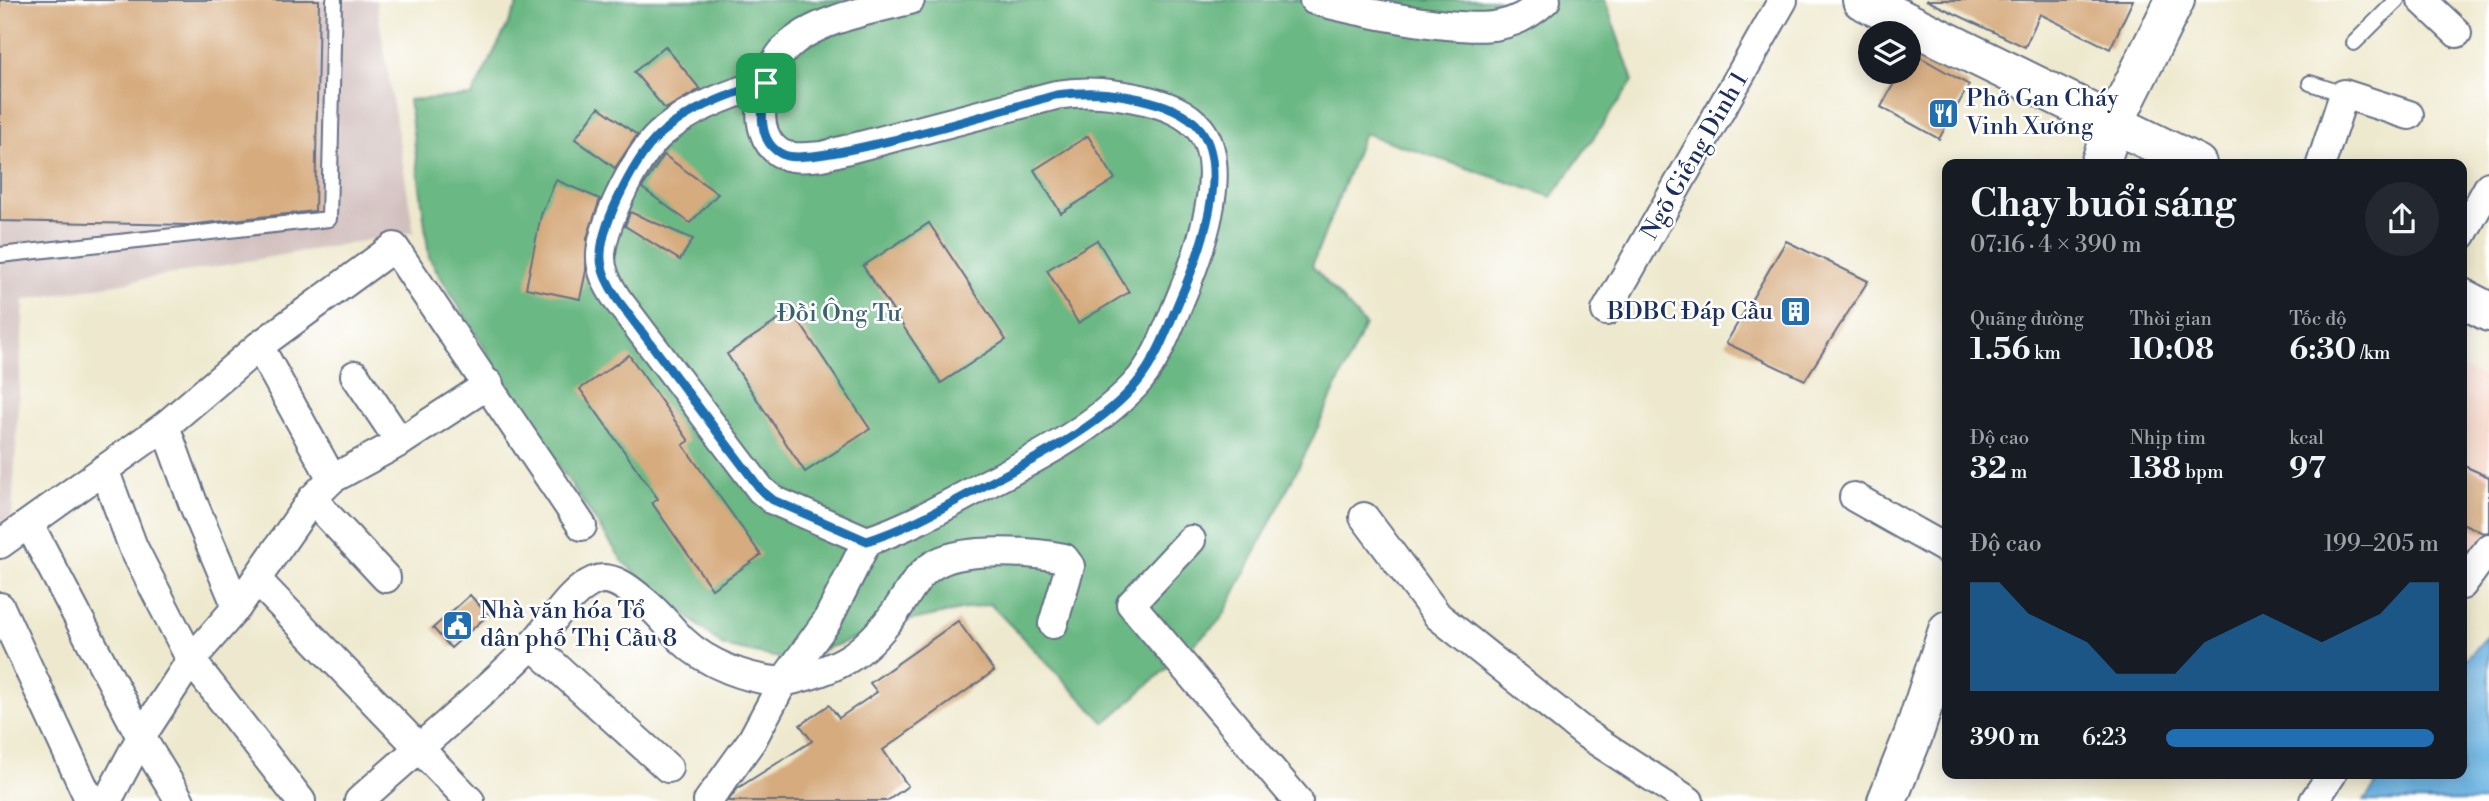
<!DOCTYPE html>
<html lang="vi">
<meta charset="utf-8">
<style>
body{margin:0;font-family:"Libre Bodoni",serif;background:#242831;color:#f1f3f6;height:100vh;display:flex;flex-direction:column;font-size:26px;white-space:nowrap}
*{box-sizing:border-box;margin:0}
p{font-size:23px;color:#9ea1a6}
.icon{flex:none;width:38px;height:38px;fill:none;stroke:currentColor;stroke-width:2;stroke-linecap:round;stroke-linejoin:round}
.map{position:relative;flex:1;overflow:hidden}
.panel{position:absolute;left:1942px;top:159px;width:525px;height:620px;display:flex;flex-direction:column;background:#171b24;border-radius:14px;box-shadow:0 4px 18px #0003}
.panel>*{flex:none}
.fabs{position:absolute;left:1858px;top:21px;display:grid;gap:14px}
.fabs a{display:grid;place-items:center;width:63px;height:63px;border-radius:50%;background:#171b24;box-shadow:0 4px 18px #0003;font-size:35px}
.pin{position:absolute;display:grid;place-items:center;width:60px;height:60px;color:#fff;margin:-30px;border-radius:14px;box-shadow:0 4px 10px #0006}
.round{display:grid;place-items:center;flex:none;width:74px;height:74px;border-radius:37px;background:#242831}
.overview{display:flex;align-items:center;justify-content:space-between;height:119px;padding:0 28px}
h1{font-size:38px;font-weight:700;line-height:52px}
.stats{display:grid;grid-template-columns:repeat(3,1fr);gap:10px;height:119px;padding:7px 28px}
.stats div{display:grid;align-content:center}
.stats b{font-size:30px;font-weight:700}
.stats small{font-size:19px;font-weight:400}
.stats p{font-size:19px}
.chart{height:196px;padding:14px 28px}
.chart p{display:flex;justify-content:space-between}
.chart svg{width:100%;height:126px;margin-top:7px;fill:#1f6fb2;opacity:.7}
ul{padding:0 28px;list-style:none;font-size:23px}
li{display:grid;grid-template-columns:112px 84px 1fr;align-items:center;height:52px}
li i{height:18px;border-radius:9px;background:#1f6fb2}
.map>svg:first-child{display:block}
</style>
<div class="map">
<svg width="2489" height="801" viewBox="0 0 2489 801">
<rect width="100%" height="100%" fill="#fff"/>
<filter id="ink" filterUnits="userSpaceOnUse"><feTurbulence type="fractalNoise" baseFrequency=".0143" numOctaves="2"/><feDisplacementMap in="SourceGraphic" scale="14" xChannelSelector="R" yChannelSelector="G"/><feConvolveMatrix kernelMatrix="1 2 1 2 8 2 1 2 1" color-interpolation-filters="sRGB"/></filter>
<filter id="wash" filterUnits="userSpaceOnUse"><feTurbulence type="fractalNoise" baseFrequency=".00686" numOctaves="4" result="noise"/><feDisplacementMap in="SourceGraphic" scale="28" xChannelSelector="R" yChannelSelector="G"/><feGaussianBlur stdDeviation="1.57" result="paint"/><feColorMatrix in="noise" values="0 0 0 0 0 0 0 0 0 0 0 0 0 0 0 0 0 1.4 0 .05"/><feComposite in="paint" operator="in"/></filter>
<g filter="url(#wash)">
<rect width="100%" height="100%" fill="#eee9ce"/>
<polygon fill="#f5d2c3" points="2462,367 2489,380 2489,545 2484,555 2462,542"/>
<polygon fill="#d1bfbd" points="0,0 376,0 414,232 24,300 12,516 0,523"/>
<polygon fill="#6ab883" stroke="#427470" stroke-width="2" points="520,0 1605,0 1633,81 1552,197 1364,133 1312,266 1365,325 1311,442 1221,620 1105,723 990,604 897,623 793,661 723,646 624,563 540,438 429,258 409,100 472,96"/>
<polygon fill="#69b2e1" stroke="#4270a0" stroke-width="2" points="2489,635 2489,801 2364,801 2384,774 2462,774 2462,663"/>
<g id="blocks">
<g fill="#d6ab7e">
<polygon points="0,0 319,0 315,211 188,225 0,221"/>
<polygon points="1926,0 2133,0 2110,49 2040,14 2025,47"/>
<polygon points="665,46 700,89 665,109 634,72"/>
<polygon points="1911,52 1969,85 1939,139 1881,107 1900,72 1909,72"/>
<polygon points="599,107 637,135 615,168 575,139"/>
<polygon points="1088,136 1115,179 1061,213 1034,170"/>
<polygon points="664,155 718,194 690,223 642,188"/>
<polygon points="556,180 600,199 587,238 586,271 580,299 526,288 541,215"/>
<polygon points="630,212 693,239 680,260 625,226"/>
<polygon points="929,223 1006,340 941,383 863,266"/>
<polygon points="1097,240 1129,292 1078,323 1047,270"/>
<polygon points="1786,241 1868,281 1805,380 1726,343"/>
<polygon points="792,311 870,429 805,472 727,354"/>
<polygon points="629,355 689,441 683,445 761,555 712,589 652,503 658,499 580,389"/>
<polygon points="2462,465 2489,477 2489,532 2483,533 2462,523"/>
<polygon points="470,595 488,615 451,648 433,628"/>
<polygon points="958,621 994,671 883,750 908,786 887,801 728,801 738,788 812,741 800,725 829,705 839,718 877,692 870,683"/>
</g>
</g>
</g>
<g filter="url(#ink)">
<use href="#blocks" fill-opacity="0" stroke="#657085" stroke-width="2"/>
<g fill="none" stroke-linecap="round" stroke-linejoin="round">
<defs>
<g id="service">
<polyline points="2354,43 2397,0"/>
<polyline points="2310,83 2344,94"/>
<polyline points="0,255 329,219 334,0"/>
</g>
<g id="minor">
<path d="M1314,0c40,11 146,33 185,25 18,-3 34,-13 47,-25"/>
<polyline points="2422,0 2457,33"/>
<path d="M766,83c-34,10 -74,24 -102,48 -26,20 -61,91 -63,123 -1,17 7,31 16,45l144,191 12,10 94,41c40,-13 77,-34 114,-54 54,-28 111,-57 154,-102 22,-24 34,-59 46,-88 17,-40 50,-129 19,-168 -14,-17 -35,-24 -55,-29 -32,-7 -57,-10 -89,-5l-234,61c-13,1 -30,4 -42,-3 -33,-21 -17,-82 6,-105 27,-28 87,-39 124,-48"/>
<polyline points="2321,164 2344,94 2409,115"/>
<polyline points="2462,235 2489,186"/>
<polyline points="1606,311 1783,0"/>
<polyline points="259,346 332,479"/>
<polyline points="355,375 400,442"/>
<polyline points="165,426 193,503 237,607"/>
<polyline points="104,469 133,547 191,660 301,801"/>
<polyline points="1854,497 1948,550"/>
<polyline points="312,499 386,578"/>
<polyline points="1364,517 1438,616 1586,734 1689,801"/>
<polyline points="29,524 141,737 180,801"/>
<polyline points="1191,540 1131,604 1298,801"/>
<polyline points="0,544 165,426 259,346 394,247 582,526"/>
<polyline points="257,580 470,801"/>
<polyline points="2462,585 2489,548"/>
<polyline points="0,607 90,801"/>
<polyline points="532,645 668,768"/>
<polyline points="107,801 141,737 191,660 237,607 312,499 332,479 400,442 489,384"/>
<path d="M359,801c57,-52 119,-101 173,-156 20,-20 36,-53 62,-64 18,-8 38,10 51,21 14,11 24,25 37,38 26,25 65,39 101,42l44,-61 40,-80"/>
<path d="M708,801l44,-61 31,-58c54,-12 80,-25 113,-71 13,-18 21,-38 41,-48 29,-16 96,-11 127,-5l6,8 -17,58"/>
<polyline points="2314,801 2332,774"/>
</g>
<g id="secondary">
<polyline points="1862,0 2197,164"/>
<polyline points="2100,164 2114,123 2175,0"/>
<polyline points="2462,298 2489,312"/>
<polyline points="1887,801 1913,736 1948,630"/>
</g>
</defs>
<use href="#service" stroke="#657085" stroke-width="18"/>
<use href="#minor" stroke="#657085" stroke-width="32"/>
<use href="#secondary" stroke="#657085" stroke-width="42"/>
<use href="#service" stroke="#fff" stroke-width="14"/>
<use href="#minor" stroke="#fff" stroke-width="28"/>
<use href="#secondary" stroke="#fff" stroke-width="38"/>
</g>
</g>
<g fill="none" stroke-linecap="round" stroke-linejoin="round" filter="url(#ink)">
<defs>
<path id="route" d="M766,83c-4,23 -11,60 18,72 33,13 227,-48 272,-60 31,-4 54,-3 84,4 21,5 47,12 61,31 29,41 -1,123 -19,164 -13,30 -24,64 -46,90 -38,45 -103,75 -154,103 -38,20 -74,41 -115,54l-94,-41 -12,-10 -144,-191c-8,-14 -17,-28 -16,-45 1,-32 37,-103 63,-123 27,-23 68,-38 102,-48z"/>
</defs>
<use href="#route" stroke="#fff" stroke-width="14"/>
<use href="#route" stroke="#1f6fb2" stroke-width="9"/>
</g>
<defs>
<symbol id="restaurant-square" viewBox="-11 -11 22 22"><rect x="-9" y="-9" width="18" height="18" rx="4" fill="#1f6fb2" stroke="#fff"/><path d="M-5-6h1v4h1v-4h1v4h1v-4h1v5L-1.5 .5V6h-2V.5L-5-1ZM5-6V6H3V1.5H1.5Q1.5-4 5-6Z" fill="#fff"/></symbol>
<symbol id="building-square" viewBox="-11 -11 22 22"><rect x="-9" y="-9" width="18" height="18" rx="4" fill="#1f6fb2" stroke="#fff"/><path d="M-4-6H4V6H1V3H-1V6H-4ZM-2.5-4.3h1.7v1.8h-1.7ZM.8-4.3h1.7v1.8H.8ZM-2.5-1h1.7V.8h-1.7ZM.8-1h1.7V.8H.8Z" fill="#fff"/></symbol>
<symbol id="civic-square" viewBox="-11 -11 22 22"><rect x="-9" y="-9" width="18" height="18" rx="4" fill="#1f6fb2" stroke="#fff"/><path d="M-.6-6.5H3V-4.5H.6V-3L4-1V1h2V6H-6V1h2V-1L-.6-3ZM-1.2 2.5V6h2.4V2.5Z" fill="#fff"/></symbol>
</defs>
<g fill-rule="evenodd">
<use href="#restaurant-square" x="1926" y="96" width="35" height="35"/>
<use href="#building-square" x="1778" y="294" width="35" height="35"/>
<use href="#civic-square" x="440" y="608" width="35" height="35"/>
</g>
<g text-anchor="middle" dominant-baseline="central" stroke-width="5" stroke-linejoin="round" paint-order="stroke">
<g font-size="24" fill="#1b2f5e" stroke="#fff" text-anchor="start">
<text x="1966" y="99">Phở Gan Cháy<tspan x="1966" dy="28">Vinh Xương</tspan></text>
<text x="1773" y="312" text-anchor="end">BDBC Đáp Cầu</text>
<text x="480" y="611">Nhà văn hóa Tổ<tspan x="480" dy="28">dân phố Thị Cầu 8</tspan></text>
</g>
<g font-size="24" fill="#1b2f5e" stroke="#fff">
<text transform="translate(1695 156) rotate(-60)">Ngõ Giếng Dinh 1</text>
</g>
<g font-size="24" fill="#3a6270" stroke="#fff">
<text x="839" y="314">Đồi Ông Tư</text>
</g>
</g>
</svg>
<div class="fabs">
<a><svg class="icon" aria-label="layers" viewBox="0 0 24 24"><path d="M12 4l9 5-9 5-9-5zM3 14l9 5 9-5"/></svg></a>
</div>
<div class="pin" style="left:766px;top:83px;background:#1e9e55"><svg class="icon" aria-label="arrive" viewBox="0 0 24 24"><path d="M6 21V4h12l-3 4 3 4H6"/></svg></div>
<section class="panel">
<div class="overview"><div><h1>Chạy buổi sáng</h1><p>07:16 · 4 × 390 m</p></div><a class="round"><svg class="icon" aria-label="share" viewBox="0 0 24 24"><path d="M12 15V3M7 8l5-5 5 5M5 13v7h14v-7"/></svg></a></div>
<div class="stats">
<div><p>Quãng đường</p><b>1.56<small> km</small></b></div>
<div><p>Thời gian</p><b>10:08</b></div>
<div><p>Tốc độ</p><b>6:30<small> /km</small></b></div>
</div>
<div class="stats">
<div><p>Độ cao</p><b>32<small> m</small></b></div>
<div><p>Nhịp tim</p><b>138<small> bpm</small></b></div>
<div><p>kcal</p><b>97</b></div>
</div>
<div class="chart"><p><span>Độ cao</span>199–205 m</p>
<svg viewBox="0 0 160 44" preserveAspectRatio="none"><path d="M0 44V6L10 6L20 17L30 22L40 27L50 38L60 38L70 38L80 27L90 22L100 17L110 22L120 27L130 22L140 17L150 6L160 6V44z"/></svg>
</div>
<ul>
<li><b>390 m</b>6:23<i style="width:98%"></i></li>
</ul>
</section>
</div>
